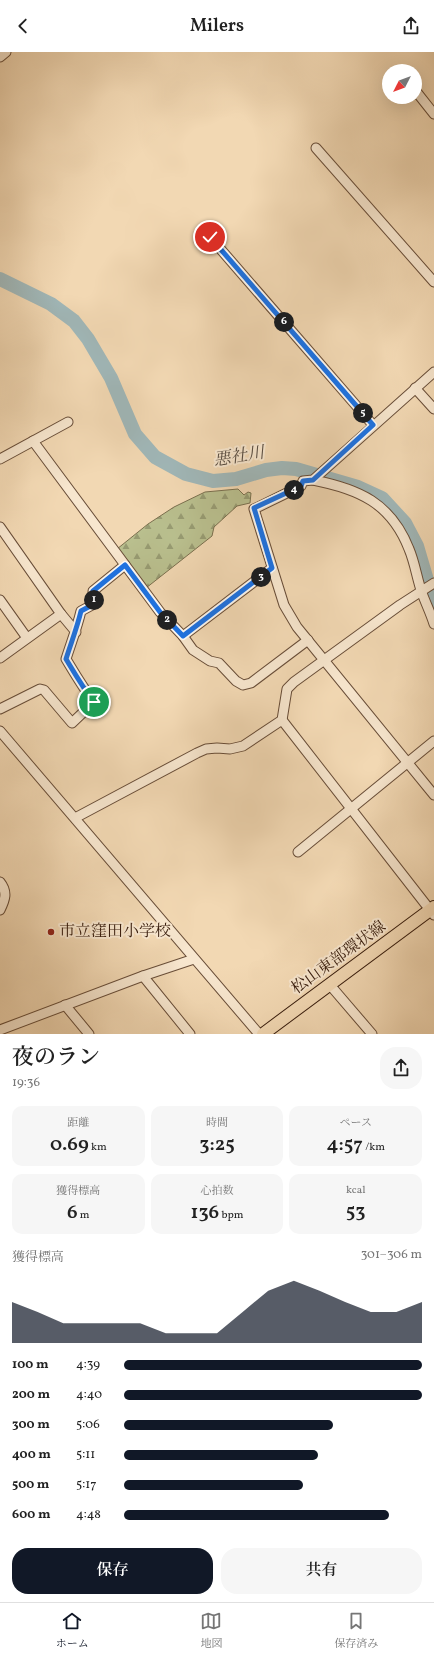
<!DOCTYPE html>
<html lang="ja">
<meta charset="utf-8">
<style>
body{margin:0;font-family:Vollkorn,"Noto Serif JP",serif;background:#f6f6f6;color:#222;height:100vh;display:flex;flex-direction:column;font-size:15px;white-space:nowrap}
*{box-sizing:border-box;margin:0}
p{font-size:13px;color:#767676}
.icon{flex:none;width:22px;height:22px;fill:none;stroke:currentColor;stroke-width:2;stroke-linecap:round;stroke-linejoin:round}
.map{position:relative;height:982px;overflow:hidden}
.panel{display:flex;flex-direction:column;background:#fff;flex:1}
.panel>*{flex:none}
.needle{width:26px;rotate:228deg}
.tools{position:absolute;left:382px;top:12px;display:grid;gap:8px}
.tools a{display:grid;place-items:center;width:40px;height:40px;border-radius:50%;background:#fff;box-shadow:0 4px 16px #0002;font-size:20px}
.pin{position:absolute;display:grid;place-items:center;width:34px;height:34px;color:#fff;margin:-17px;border:2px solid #fff;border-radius:50%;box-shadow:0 1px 4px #0007}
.km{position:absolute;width:20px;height:20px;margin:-10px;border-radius:50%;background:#222;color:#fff;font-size:11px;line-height:20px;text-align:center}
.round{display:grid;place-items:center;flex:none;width:42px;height:42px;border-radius:16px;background:#f6f6f6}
.summary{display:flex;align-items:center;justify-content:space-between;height:68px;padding:0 12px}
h1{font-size:22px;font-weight:600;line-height:30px}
.figures{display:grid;grid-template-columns:repeat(3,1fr);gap:6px;height:68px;padding:4px 12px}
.figures div{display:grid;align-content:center;border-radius:10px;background:#f6f6f6;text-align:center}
.figures b{font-size:20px;font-weight:600}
.figures small{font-size:11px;font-weight:400}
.figures p{font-size:11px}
.chart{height:112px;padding:8px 12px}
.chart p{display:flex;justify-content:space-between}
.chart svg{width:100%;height:72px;margin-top:4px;fill:#111827;opacity:.7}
.action{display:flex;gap:8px;margin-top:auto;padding:8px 12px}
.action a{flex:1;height:46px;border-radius:16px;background:#111827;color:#fff;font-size:16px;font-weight:600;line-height:46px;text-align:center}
.action a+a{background:#f6f6f6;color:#222}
ul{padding:0 12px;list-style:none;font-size:13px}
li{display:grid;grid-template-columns:64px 48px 1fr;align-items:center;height:30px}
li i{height:10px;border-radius:5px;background:#111827}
header{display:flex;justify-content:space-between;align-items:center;height:52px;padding:0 12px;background:#fff;font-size:18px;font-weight:600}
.dock{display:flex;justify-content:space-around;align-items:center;height:56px;border-top:1px solid #e0e0e0;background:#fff;font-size:11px;color:#767676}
.dock a{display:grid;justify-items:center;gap:2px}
.dock .current{color:#111827}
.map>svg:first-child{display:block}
</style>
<header><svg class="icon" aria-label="back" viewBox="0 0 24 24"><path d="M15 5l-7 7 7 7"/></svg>Milers<svg class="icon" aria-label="share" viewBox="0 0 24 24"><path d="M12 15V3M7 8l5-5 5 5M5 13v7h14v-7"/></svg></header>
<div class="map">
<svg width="434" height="982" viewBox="0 0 434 982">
<defs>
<pattern id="forest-firs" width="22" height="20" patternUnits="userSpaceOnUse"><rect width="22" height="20" fill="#b9bf8e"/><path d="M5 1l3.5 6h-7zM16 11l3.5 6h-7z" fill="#979b72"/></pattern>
</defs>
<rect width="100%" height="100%" fill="#f2d8b3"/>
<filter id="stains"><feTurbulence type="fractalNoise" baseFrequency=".005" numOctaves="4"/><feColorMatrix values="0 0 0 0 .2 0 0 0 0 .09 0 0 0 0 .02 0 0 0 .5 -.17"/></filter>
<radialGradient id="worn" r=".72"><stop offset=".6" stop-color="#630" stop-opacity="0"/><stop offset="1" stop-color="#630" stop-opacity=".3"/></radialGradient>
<polygon fill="url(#forest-firs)" stroke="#7a6f4e" points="238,437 244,443 248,440 251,441 250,451 237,454 214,475 212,484 146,536 117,497 148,472 174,455 205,440"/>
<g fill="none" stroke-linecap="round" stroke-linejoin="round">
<polyline stroke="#a0b7b8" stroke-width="14" points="0,227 51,252 74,269 88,287 111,326 135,382 155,405 186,422 213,429 236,427 266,418 282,416 296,417 358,435 382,446 405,471 417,494 434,552"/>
<defs>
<g id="minor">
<polyline points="0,5 6,0"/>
<polyline points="415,38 434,62"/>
<polyline points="316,96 434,230"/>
<polyline points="210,185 373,373"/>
<polyline points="434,320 313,428 303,429 301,434 297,436 254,457 284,553 297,575 434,743"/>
<polyline points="415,336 434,357"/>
<polyline points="33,389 160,560 183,584 193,598 210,609 219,611 236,629 243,633 251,631 308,588"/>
<polyline points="0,407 68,370"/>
<path d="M313,428c46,9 78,23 96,69 6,14 8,30 13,44 4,11 9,21 12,31"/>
<polyline points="0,475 61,562 0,606"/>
<polyline points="0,548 27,586"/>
<polyline points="61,562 76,580"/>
<polyline points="183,584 272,516"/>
<path d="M0,657l40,-20 4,1 28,33 22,-21c-11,-14 -19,-28 -28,-43 5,-16 11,-31 15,-48l13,-7 -1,-13 32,-26"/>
<polyline points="282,668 434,863"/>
<polyline points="0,679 259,982"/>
<polyline points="75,766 197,701 206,697 217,696 230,697 243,694 282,668 287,637 294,630 400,553 434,531"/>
<polyline points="298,800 434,689"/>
<path d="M0,830c8,10 5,18 0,28"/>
<polyline points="143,924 190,982"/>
<polyline points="330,933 372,982"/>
<polyline points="65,953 89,982"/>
<polyline points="0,978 143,924 194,907"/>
</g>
<polyline id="major" points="263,982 434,855"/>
</defs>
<use href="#minor" stroke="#684d38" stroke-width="11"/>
<use href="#major" stroke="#3a1f0f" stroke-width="14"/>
<use href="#minor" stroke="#f7e6ce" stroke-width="9"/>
<use href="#major" stroke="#f2d8b3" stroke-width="12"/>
</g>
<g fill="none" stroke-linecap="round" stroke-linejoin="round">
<defs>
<path id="route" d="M94,650c-11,-14 -19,-28 -28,-43 5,-16 11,-31 15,-48l13,-7 1,-4 -2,-9 32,-26 35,47 23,24 89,-68 -18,-60 43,-20 4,-2 2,-5 10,-1 60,-55 -163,-188"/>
</defs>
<use href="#route" stroke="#fff" stroke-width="8"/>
<use href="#route" stroke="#1a73e8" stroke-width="5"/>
</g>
<circle fill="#8f2418" stroke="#f7e6ce" stroke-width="1.5" cx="51" cy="880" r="4"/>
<g text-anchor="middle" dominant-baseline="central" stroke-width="4" stroke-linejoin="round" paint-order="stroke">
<g font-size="16" fill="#3a1f0f" stroke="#f7e6ce" text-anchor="start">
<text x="59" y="880">市立窪田小学校</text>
</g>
<g font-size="16" fill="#3a1f0f" stroke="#f7e6ce">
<text transform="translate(339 906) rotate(-36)">松山東部環状線</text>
</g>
<g font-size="17" font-style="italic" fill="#594d42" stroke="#f7e6ce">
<text transform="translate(239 405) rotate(-9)">悪社川</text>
</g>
</g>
<rect width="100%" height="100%" filter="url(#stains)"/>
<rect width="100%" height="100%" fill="url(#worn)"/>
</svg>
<div class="tools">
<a><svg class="needle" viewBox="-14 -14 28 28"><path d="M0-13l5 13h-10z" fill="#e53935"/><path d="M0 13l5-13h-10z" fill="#767676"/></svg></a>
</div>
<div class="pin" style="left:94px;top:650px;background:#1e9e55"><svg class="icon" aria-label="arrive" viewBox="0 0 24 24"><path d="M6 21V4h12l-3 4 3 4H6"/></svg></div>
<div class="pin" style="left:210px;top:185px;background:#d93025"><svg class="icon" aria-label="check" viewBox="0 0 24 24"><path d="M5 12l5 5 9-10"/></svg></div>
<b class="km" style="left:94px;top:548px">1</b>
<b class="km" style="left:167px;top:568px">2</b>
<b class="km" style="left:261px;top:525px">3</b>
<b class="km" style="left:294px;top:438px">4</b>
<b class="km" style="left:363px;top:361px">5</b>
<b class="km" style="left:284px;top:270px">6</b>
</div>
<section class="panel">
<div class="summary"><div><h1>夜のラン</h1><p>19:36</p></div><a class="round"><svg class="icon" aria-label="share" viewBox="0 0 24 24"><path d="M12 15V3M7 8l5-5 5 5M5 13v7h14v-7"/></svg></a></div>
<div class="figures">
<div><p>距離</p><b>0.69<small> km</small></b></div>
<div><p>時間</p><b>3:25</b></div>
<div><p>ペース</p><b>4:57<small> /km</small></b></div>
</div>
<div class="figures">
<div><p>獲得標高</p><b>6<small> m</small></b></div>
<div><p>心拍数</p><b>136<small> bpm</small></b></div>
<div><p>kcal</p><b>53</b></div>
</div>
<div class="chart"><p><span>獲得標高</span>301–306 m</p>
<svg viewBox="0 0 160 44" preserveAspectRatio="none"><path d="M0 44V19L10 25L20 32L30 32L40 32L50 32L60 38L70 38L80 38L90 25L100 12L110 6L120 12L130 19L140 25L150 25L160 19V44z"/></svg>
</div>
<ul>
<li><b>100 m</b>4:39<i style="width:100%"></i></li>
<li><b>200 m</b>4:40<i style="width:100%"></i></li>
<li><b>300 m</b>5:06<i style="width:70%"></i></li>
<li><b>400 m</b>5:11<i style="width:65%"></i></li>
<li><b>500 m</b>5:17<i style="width:60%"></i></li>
<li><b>600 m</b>4:48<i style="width:89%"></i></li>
</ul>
<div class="action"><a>保存</a><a>共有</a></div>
</section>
<nav class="dock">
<a class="current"><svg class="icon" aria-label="home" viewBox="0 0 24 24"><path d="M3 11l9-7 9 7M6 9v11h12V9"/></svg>ホーム</a>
<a><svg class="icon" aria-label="map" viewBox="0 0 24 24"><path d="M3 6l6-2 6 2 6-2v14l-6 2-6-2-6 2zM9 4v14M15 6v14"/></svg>地図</a>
<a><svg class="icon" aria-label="saved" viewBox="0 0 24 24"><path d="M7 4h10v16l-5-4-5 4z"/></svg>保存済み</a>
</nav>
